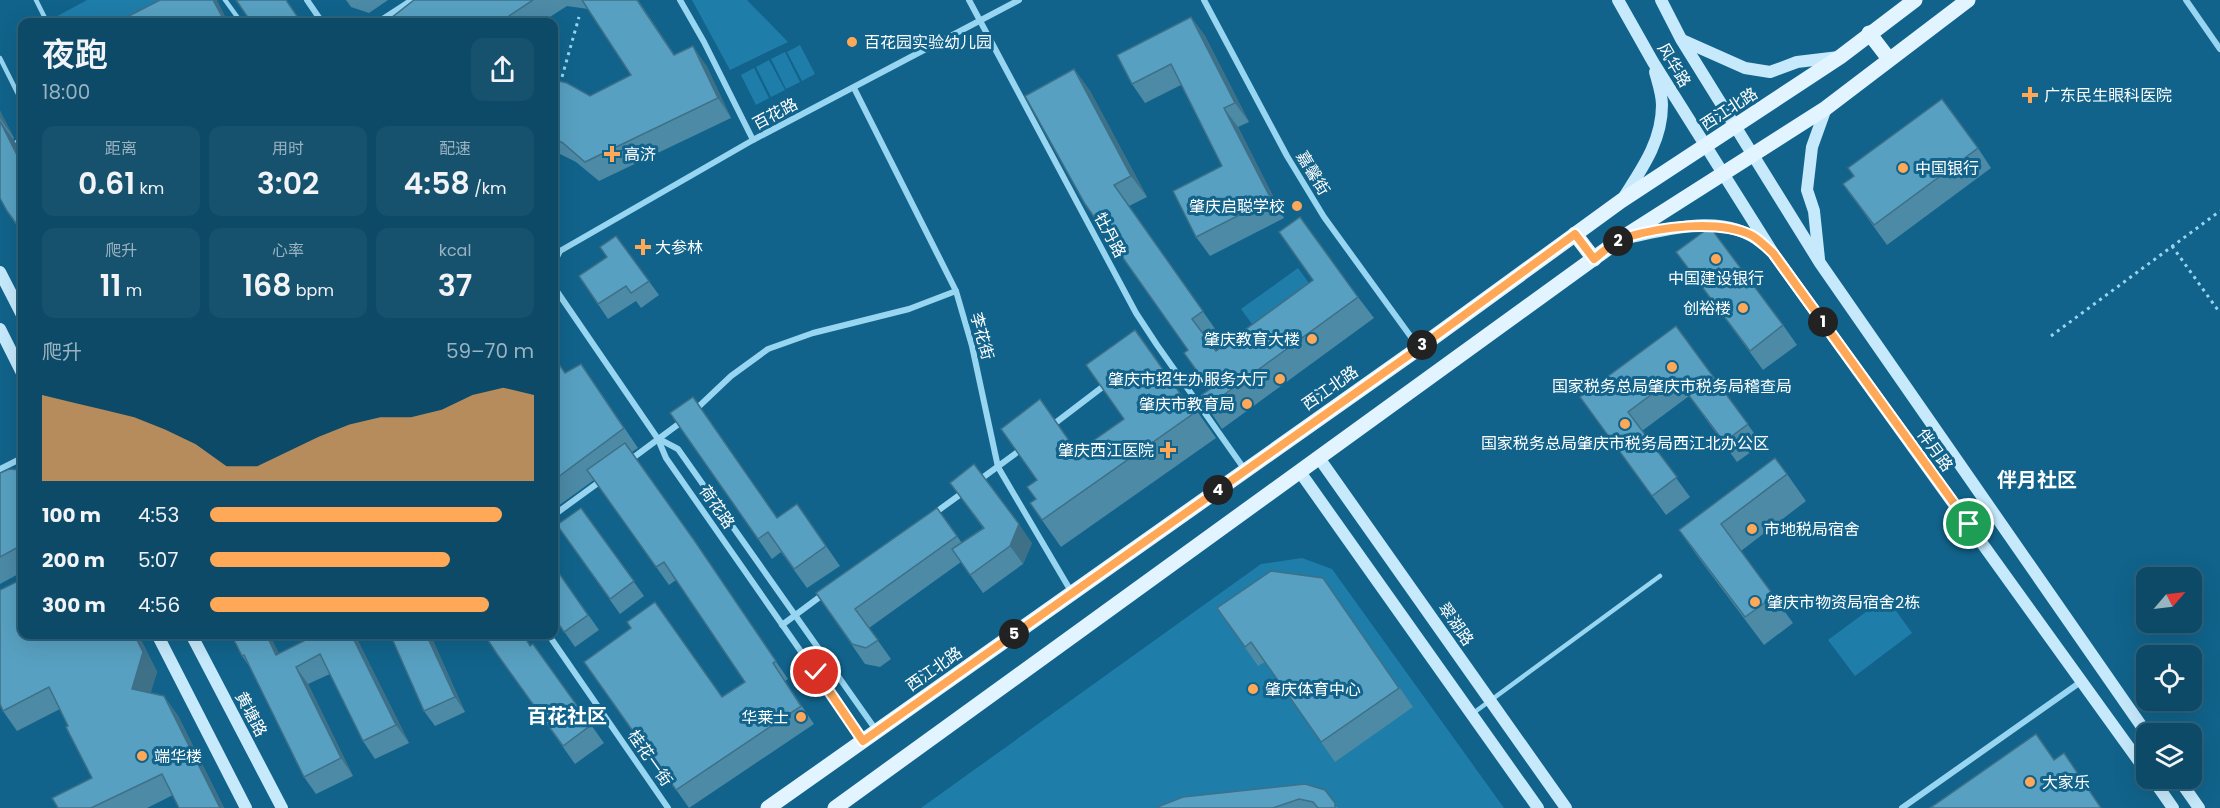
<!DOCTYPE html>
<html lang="zh">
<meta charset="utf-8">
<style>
body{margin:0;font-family:Poppins,"Noto Sans SC",sans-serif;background:#16516e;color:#f1f3f6;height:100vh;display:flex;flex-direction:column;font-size:22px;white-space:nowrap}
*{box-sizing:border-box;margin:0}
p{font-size:20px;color:#9ab3c0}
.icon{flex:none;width:33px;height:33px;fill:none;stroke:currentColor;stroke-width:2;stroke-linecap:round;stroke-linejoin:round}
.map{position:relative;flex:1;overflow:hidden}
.side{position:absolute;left:18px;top:18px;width:540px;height:621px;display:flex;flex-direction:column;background:#0d4a68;border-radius:12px;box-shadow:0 6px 24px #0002,0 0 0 2px #2d627c}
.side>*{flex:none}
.needle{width:39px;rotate:62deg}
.tools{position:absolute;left:2136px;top:567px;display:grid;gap:12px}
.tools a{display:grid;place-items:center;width:66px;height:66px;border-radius:12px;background:#0d4a68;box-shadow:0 6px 24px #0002,0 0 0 2px #2d627c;font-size:30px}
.pin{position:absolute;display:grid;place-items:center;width:51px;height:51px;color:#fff;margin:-26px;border:3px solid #fff;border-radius:50%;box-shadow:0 2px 6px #0007}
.km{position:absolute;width:30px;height:30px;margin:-15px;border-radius:50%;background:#222;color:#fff;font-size:16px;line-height:30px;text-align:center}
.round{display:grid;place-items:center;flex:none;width:63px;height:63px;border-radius:12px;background:#16516e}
.overview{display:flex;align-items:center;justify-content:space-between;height:102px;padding:0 24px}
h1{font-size:33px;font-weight:600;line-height:45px}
.figures{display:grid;grid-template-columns:repeat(3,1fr);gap:9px;height:102px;padding:6px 24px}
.figures div{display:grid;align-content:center;border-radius:12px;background:#16516e;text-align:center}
.figures b{font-size:30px;font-weight:600}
.figures small{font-size:16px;font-weight:400}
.figures p{font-size:16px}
.chart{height:168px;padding:12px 24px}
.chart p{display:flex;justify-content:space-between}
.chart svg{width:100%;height:108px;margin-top:6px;fill:#ffa858;opacity:.7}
ul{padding:0 24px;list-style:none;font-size:20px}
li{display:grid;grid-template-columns:96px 72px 1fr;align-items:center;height:45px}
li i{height:15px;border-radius:8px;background:#ffa858}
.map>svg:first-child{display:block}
</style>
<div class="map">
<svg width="2220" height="808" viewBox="0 0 2220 808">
<rect width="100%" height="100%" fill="#11638b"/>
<g fill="#1f7da9">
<polygon points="87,0 170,0 130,22 51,22 50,20"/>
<polygon points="692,0 747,0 788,42 730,70"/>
<polygon points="800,45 815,74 802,81 787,52"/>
<polygon points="785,52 800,82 786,89 771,59"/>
<polygon points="769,60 785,90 771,97 756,67"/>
<polygon points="754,68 769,98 756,105 741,75"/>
<polygon points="1298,268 1322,301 1265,342 1241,309"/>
<polygon points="1302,558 1332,569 1504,808 921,808 1261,564"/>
<polygon points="1886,597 1912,633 1855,676 1828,640"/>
</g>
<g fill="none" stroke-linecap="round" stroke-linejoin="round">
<g stroke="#97d5f1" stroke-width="3" stroke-dasharray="3 4.5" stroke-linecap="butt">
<polyline points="560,84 579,17"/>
<polyline points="2172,246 2220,313"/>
<polyline points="2051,336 2220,211"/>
</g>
<g stroke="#97d5f1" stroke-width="4.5">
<polyline points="36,0 47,22"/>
<polyline points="225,0 241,22"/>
<polyline points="0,58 22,102"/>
<polyline points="12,145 22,139"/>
<polyline points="1472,714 1660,576"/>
</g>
<g stroke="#97d5f1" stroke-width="6">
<polyline points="307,0 322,22"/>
<polyline points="680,0 704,42 753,140"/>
<polyline points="969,0 1136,313 1157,345 1245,470"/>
<polyline points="1204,0 1287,156 1324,217 1419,348"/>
<polyline points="2186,0 2220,49"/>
<polyline points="378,22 412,0"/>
<polyline points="854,88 956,291 972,346 998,467 1072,593"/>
<polyline points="554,263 560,251 753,140 1019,0"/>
<polyline points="554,287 658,439 666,458 862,739"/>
<polyline points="694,411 731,376 768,349 813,333 909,309 956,291"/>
<polyline points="1050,427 1109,382"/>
<polyline points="659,439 678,449 876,730"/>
<polyline points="630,460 684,420"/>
<polyline points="0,469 22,458"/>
<polyline points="978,481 1023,448"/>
<polyline points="554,515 602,480"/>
<polyline points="932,515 965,491"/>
<polyline points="782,625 825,593"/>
<polyline points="548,634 668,808"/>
<polyline points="1902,808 2082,681"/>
</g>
<g stroke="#c6eafc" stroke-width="12">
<polyline points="1618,0 1653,62 1773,253 2146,771"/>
<polyline points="1661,0 1681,39 1820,263 2147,734"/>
<polyline points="1682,40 1745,68 1770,72 1797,62 1839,57"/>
<path d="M1622,200c19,-30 40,-58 40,-95 0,-11 -4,-22 -7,-33"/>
<path d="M1627,238c43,-9 98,-26 136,6"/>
<polyline points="1819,259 1814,211 1807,190 1812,147 1826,108"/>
<polyline points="0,272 22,315"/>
<polyline points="0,329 22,373"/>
<polyline points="1319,458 1566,808"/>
<polyline points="1300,472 1538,808"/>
<polyline points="157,634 246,808"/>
<polyline points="191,634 282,808"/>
<polyline points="2152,778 2173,808"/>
<polyline points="2178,778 2199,808"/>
</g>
<g stroke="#e2f4ff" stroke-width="15">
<polyline points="1869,33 1889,59"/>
<polyline points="1575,234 1594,259"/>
<polyline points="768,808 1419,348 1621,201 1840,57 1915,0"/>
<polyline points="835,808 1622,238 1826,108 1968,0"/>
</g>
</g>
<g fill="#4c8aa6">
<polygon points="346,0 388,0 369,13 351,7"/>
<polygon points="414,0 638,0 674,54 706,65 731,118 599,181 576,162 554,151 554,80 590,96 631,75 588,9 567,6 542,22 386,22"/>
<polygon points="1191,17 1205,36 1249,122 1238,127 1284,218 1210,256 1196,237 1222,166 1181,85 1145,103 1132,84"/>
<polygon points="1074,69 1090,91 1147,197 1129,206 1218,333 1208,340 1216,351 1313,280 1279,232 1358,297 1374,318 1222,429 1200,396 1209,389 1184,353 1188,350 1085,204"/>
<polygon points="0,111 14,138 13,139 22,155 22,234 7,211 0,198"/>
<polygon points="1978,148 1991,168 1887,245 1843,184"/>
<polygon points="616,236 659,295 641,308 636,301 608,319 579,276 607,257"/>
<polygon points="1676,252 1783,325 1797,345 1763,370"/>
<polygon points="1676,326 1762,444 1737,462 1689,396 1642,431 1690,497 1666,515 1580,397"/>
<polygon points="554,357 565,373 594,383 638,448 632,452 788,679 785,681 814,724 689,808 656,761 654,762 584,662 722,697 745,682 676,580 669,585 594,480 554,509"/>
<polygon points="1187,397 1216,438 1061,547 1030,503 1036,500 1077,452"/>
<polygon points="670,413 777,518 797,504 840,566 807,588 781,552 772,559"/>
<polygon points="22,473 22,572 0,584 0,495"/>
<polygon points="1787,474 1806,501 1741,551 1793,623 1764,645 1698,557 1679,530"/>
<polygon points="950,483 1032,543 1023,564 983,593 961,562 869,628 891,659 880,667 865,664 816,593 937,508 962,543 983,528"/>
<polygon points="581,508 644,596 620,614 557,525"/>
<polygon points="554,566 599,630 575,647 554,617"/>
<polygon points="1323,578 1413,707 1335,762 1265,662 1258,666 1217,608"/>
<polygon points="22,634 138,634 157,672 150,693 164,696 178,716 224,808 179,808 173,795 147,808 58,808 92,778 60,709 17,731 3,711"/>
<polygon points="269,634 279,654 304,641 301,634 354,634 357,639 409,743 375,759 363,741 330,674 308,684 353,776 316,794 304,777 249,666 242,656"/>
<polygon points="430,634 465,712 435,726 424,711"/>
<polygon points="533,644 604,743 575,764 497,654 531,645"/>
<polygon points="1305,784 1338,808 1157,808"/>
</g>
<g fill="#3e7087">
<polygon points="213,0 217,0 228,22 225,22"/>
<polygon points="1191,17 1205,36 1249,122 1235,103"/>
<polygon points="693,46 706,65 731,118 718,98"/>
<polygon points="1074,69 1090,91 1147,197 1131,176"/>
<polygon points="1224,108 1238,127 1284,218 1271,199"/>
<polygon points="0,111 14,138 0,118"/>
<polygon points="0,121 18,146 22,155 22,165"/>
<polygon points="1019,524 1032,543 1023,564 1010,546"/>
<polygon points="134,634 138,634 157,672 146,709 132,689"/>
<polygon points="266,634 269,634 289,673 276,655"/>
<polygon points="351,634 354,634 357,639 409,743 396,725"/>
<polygon points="426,634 430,634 465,712 455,697"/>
<polygon points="296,667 308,684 353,776 341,758"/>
<polygon points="164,696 178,716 224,808 220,808"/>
</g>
<g fill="#58a0c1" stroke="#3e7087" stroke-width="1.5">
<polygon points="160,0 213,0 225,22 117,22"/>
<polygon points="236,0 286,0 301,22 251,22"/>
<polygon points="414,0 533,0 500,22 386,22"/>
<polygon points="582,0 637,0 674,55 693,46 718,98 585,162 563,143 554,138 554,80 567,83 590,96 631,75"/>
<polygon points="1191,17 1235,103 1224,108 1271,199 1196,237 1173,191 1222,166 1171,64 1132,84 1117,55"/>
<polygon points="1074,69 1131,176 1114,185 1203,311 1192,319 1216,351 1313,280 1279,232 1300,217 1358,297 1207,407 1200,396 1210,389 1184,353 1188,350 1085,204 1025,96"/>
<polygon points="1942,99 1978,148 1874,225 1843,184 1854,176 1848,168"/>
<polygon points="0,121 22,165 22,228 18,226 7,211 0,198"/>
<polygon points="1710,227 1783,325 1750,351 1676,252"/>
<polygon points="616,236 649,281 631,293 626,286 598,304 579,276 607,257 600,247"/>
<polygon points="1676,326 1748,424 1724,442 1675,377 1628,412 1677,477 1652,496 1580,397"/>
<polygon points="1135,330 1184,399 1187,397 1197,411 1042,520 1030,503 1036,499 1027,487 1037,480 1001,429 1040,399 1077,452 1124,419 1086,365"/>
<polygon points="554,357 565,373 581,364 624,428 554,480"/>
<polygon points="693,397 777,518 797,504 826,546 794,569 768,532 758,539 670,413"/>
<polygon points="625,443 694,540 776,661 773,663 801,706 676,790 643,742 642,744 584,662 631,628 627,622 655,602 722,697 745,682 664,562 656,567 587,470"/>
<polygon points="1775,458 1787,474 1721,524 1774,596 1745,617 1679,530"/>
<polygon points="974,464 1019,524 1010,546 970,575 952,549 984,528 950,483"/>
<polygon points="9,469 20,470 22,473 22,545 0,557 0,473"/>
<polygon points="581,508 634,581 610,599 557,525"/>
<polygon points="937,508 957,536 855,609 878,640 866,648 852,644 816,593"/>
<polygon points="554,566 588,615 564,632 554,617"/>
<polygon points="1271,571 1323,578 1399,688 1321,742 1251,642 1245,647 1217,608"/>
<polygon points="22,579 22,634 134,634 143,652 132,689 164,696 220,808 179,808 162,774 91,808 58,808 52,798 92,778 66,727 68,726 49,687 3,711 0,704 0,590"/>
<polygon points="231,634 266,634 276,655 304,641 301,634 351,634 396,725 363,741 320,654 296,667 341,758 304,777 244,655 242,656"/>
<polygon points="390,634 426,634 455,697 424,711"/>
<polygon points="484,634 523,634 530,646 533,644 591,725 563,746 497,654"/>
<polygon points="2036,734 2054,760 2064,753 2101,808 1930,808"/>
<polygon points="1305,784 1325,790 1335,803 1335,808 1318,808 1313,802 1299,799 1273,808 1157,808 1160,806 1183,797"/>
</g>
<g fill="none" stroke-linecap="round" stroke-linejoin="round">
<defs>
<path id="route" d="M816,672l47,69 556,-393 156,-114 19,25c9,-7 20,-18 30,-21 35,-11 94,-19 127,-3 8,4 15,12 22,18l196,271"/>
</defs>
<use href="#route" stroke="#fff" stroke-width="12"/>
<use href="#route" stroke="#ffa858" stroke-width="8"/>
</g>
<g fill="#ffa858" stroke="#11638b" stroke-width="2">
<circle cx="852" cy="42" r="6"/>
<path d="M2027 86h6v6h6v6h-6v6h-6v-6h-6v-6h6z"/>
<path d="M609 145h6v6h6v6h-6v6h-6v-6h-6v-6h6z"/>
<circle cx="1903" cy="168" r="6"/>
<circle cx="1297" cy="206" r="6"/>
<path d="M640 238h6v6h6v6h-6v6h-6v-6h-6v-6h6z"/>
<circle cx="1716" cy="259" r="6"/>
<circle cx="1743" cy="308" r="6"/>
<circle cx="1312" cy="339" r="6"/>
<circle cx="1672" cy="367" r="6"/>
<circle cx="1280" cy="379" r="6"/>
<circle cx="1247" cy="404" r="6"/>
<circle cx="1625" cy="424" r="6"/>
<path d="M1165 441h6v6h6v6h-6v6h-6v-6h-6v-6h6z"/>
<circle cx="1752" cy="529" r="6"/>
<circle cx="1755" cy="602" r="6"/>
<circle cx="1253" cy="689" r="6"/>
<circle cx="801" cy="717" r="6"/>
<circle cx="142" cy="756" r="6"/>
<circle cx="2030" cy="782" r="6"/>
</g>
<g text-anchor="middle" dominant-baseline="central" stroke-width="6" stroke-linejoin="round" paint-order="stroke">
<g font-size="16" fill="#fff" stroke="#11638b" text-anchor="start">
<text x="864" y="42">百花园实验幼儿园</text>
<text x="2044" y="95">广东民生眼科医院</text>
<text x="624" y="154">高济</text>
<text x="1915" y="168">中国银行</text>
<text x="1285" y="206" text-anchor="end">肇庆启聪学校</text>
<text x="655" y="247">大参林</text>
<text x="1716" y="278" text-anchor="middle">中国建设银行</text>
<text x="1731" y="308" text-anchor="end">创裕楼</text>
<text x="1300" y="339" text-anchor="end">肇庆教育大楼</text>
<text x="1268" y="379" text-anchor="end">肇庆市招生办服务大厅</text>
<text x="1672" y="386" text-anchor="middle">国家税务总局肇庆市税务局稽查局</text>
<text x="1235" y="404" text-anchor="end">肇庆市教育局</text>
<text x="1625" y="443" text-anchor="middle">国家税务总局肇庆市税务局西江北办公区</text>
<text x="1154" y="450" text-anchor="end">肇庆西江医院</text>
<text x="1764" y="529">市地税局宿舍</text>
<text x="1767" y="602">肇庆市物资局宿舍2栋</text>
<text x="1265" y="689">肇庆体育中心</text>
<text x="789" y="717" text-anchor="end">华莱士</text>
<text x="154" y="756">端华楼</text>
<text x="2042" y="782">大家乐</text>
</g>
<g font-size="16" fill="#fff" stroke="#11638b">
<text transform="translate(1674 65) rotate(59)">风华路</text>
<text transform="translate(1729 109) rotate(-33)">西江北路</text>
<text transform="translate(775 114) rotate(-28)">百花路</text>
<text transform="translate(1313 173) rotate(59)">嘉馨街</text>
<text transform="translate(1110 235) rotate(62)">牡丹路</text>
<text transform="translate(982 336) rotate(75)">李花街</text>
<text transform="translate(1330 388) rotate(-35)">西江北路</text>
<text transform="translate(1935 450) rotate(54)">伴月路</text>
<text transform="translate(717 507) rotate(55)">荷花路</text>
<text transform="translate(1456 624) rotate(55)">翠湖路</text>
<text transform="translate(934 669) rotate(-35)">西江北路</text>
<text transform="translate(251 714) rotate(62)">黄塘路</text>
<text transform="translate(650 758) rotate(55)">桂花一街</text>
</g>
<g font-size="20" font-weight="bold" fill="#fff" stroke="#11638b">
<text x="2037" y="480">伴月社区</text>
<text x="567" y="716">百花社区</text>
</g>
</g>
</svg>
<div class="tools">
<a><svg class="needle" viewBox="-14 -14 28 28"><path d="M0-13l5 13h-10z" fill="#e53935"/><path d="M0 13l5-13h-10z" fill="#9ab3c0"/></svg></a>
<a><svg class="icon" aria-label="locate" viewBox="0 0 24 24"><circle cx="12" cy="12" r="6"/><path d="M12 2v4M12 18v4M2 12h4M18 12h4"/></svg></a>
<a><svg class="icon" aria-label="layers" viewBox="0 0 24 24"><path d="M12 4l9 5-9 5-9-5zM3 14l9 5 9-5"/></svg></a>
</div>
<div class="pin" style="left:1969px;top:524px;background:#1e9e55"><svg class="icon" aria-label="arrive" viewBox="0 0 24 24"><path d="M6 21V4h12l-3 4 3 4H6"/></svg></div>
<div class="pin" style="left:816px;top:672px;background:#d93025"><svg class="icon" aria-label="check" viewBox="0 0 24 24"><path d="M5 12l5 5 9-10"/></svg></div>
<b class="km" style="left:1823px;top:322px">1</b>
<b class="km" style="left:1618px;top:241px">2</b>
<b class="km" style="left:1422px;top:345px">3</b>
<b class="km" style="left:1218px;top:490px">4</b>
<b class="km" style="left:1014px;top:634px">5</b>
<section class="side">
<div class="overview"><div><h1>夜跑</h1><p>18:00</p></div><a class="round"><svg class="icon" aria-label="share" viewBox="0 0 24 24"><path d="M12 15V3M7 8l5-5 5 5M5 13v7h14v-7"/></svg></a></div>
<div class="figures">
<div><p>距离</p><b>0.61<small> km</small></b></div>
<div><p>用时</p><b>3:02</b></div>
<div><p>配速</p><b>4:58<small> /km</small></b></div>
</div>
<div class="figures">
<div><p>爬升</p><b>11<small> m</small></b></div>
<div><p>心率</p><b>168<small> bpm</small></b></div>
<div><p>kcal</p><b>37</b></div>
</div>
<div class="chart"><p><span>爬升</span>59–70 m</p>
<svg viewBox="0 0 160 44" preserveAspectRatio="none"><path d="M0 44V9L10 12L20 15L30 18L40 23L50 29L60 38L70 38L80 32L90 26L100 21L110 18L120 18L130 15L140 9L150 6L160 9V44z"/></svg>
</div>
<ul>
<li><b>100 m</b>4:53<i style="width:90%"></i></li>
<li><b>200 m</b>5:07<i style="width:74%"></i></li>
<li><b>300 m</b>4:56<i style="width:86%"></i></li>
</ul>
</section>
</div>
